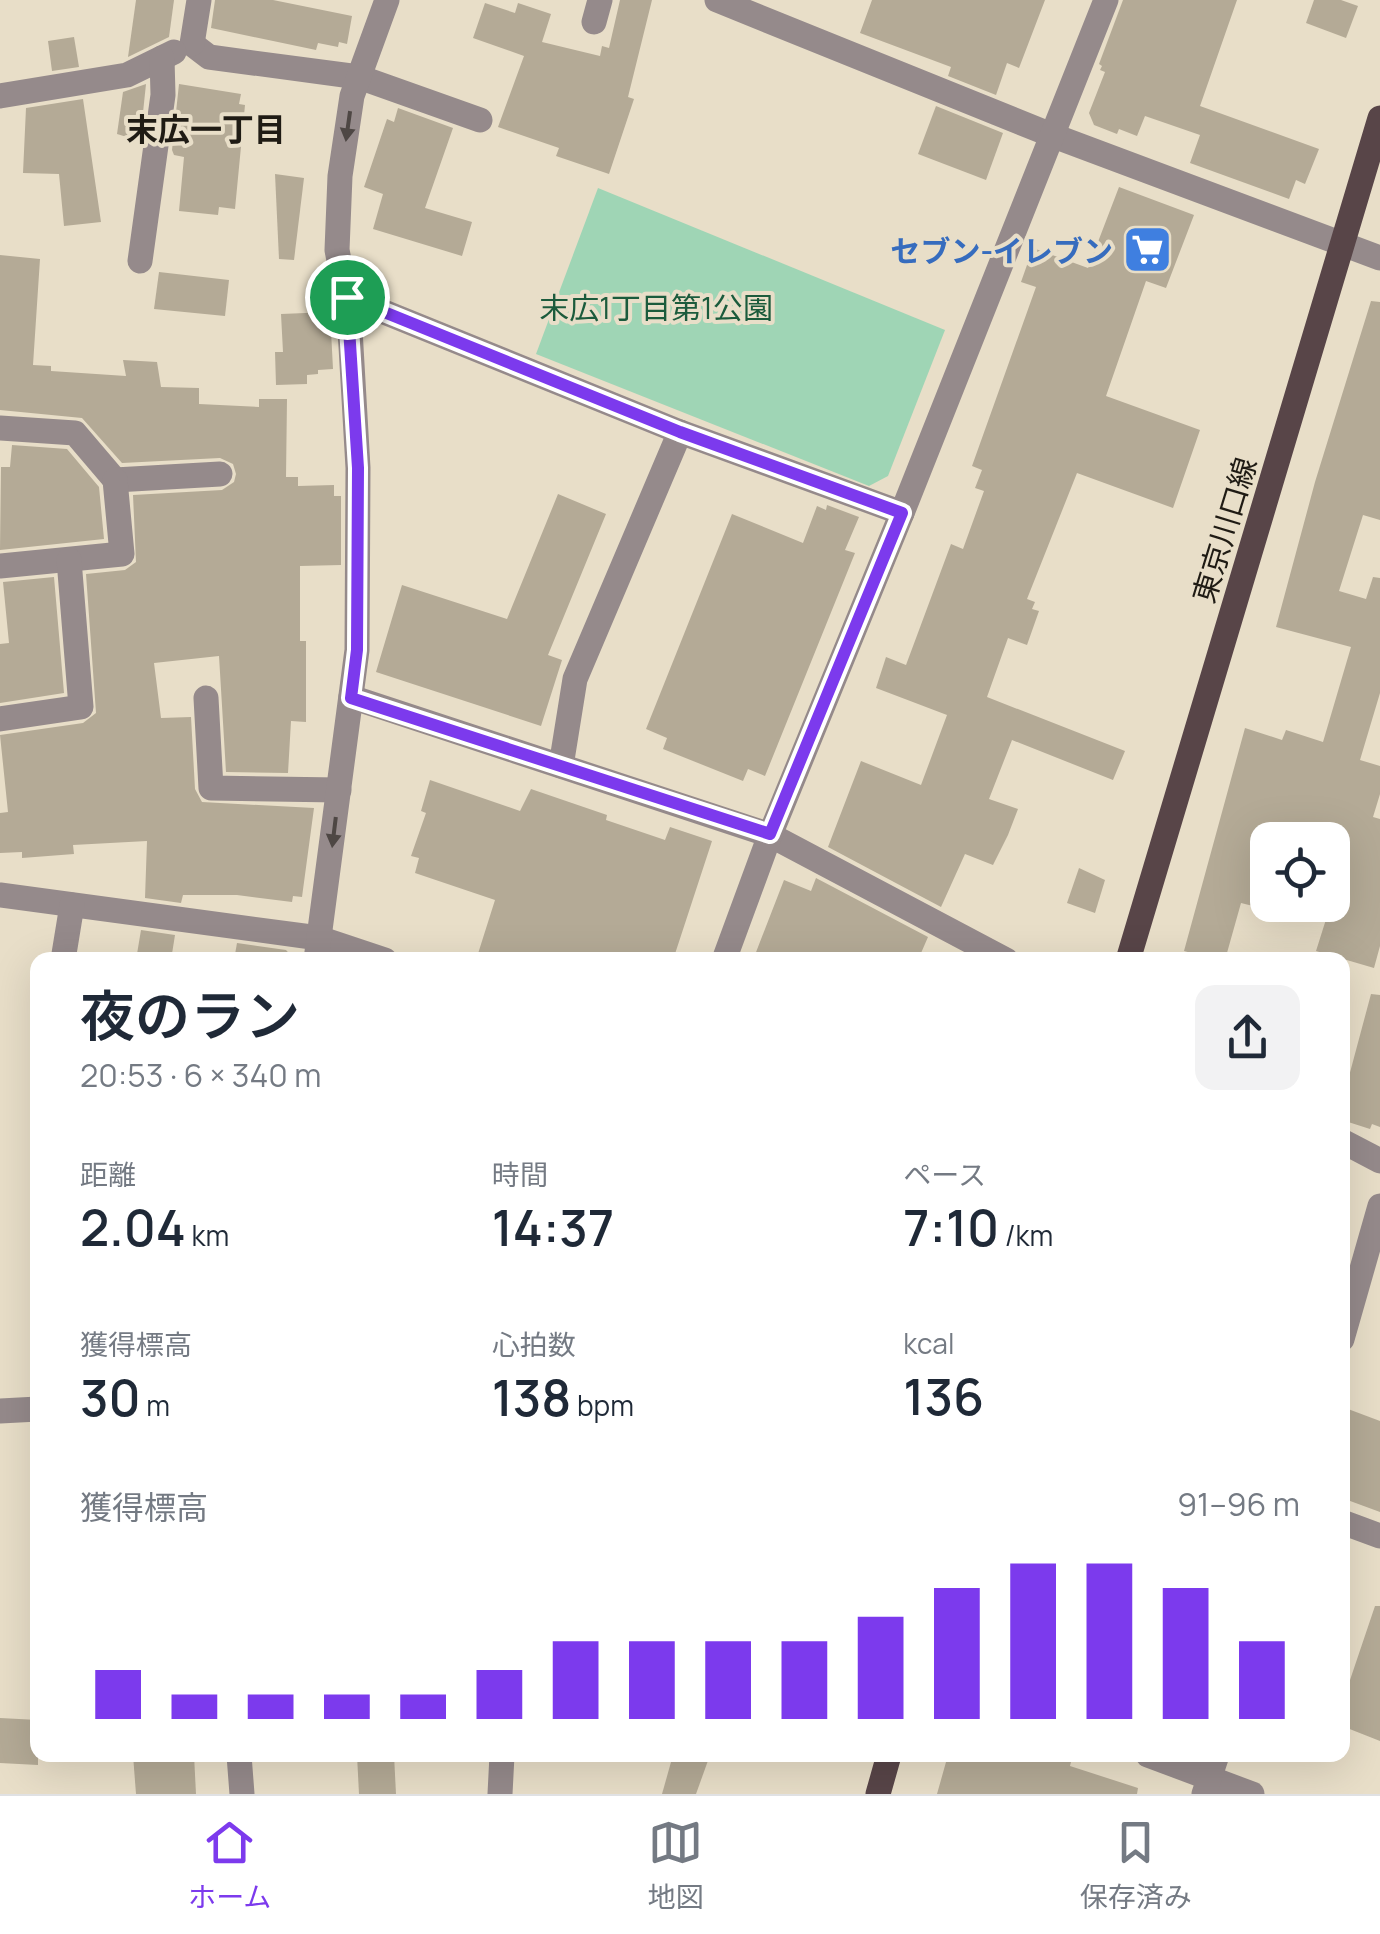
<!DOCTYPE html>
<html lang="ja">
<meta charset="utf-8">
<style>
body{margin:0;font-family:Manrope,"Noto Sans JP",sans-serif;background:#f2f2f3;color:#1f2937;height:100vh;display:flex;flex-direction:column;font-size:38px;white-space:nowrap}
*{box-sizing:border-box;margin:0}
p{font-size:32px;color:#747a83}
.icon{flex:none;width:55px;height:55px;fill:none;stroke:currentColor;stroke-width:2;stroke-linecap:round;stroke-linejoin:round}
.map{position:relative;flex:1;overflow:hidden}
.details{position:absolute;left:30px;top:952px;width:1320px;height:810px;display:flex;flex-direction:column;background:#fff;border-radius:20px;box-shadow:0 10px 40px #0002}
.details>*{flex:none}
.fabs{position:absolute;left:1250px;top:822px;display:grid;gap:20px}
.fabs a{display:grid;place-items:center;width:100px;height:100px;border-radius:20px;background:#fff;box-shadow:0 10px 40px #0002;font-size:50px}
.pin{position:absolute;display:grid;place-items:center;width:85px;height:85px;color:#fff;margin:-42px;border:5px solid #fff;border-radius:50%;box-shadow:0 2px 10px #0007}
.round{display:grid;place-items:center;flex:none;width:105px;height:105px;border-radius:20px;background:#f2f2f3}
.head{display:flex;align-items:center;justify-content:space-between;height:170px;padding:0 50px}
h1{font-size:55px;font-weight:600;line-height:75px}
.stats{display:grid;grid-template-columns:repeat(3,1fr);gap:15px;height:170px;padding:10px 50px}
.stats div{display:grid;align-content:center}
.stats b{font-size:50px;font-weight:600}
.stats small{font-size:28px;font-weight:400}
.stats p{font-size:28px}
.chart{height:280px;padding:20px 50px}
.chart p{display:flex;justify-content:space-between}
.chart svg{width:100%;height:180px;margin-top:10px;stroke:#7c3aed;stroke-width:6}
.dock{display:flex;justify-content:space-around;align-items:center;height:140px;border-top:2px solid #e0e1e3;background:#fff;font-size:28px;color:#747a83}
.dock a{display:grid;justify-items:center;gap:5px}
.dock .current{color:#7c3aed}
.map>svg:first-child{display:block}
</style>
<div class="map">
<svg width="1380" height="1794" viewBox="0 0 1380 1794">
<rect width="100%" height="100%" fill="#e8dec8"/>
<polygon fill="#9fd5b5" points="598,188 945,330 888,476 869,486 536,354"/>
<g fill="#b4aa96">
<polygon points="136,0 174,0 169,37 128,57"/>
<polygon points="215,0 273,0 352,16 347,44 339,42 338,47 318,43 316,50 211,28"/>
<polygon points="620,0 652,0 628,97 634,99 609,174 556,156 559,148 498,127 524,56 473,38 485,3 515,13 518,3 551,14 542,42 600,56 602,46 609,48"/>
<polygon points="872,0 1045,0 1019,68 1007,63 996,95 948,76 951,67 860,33"/>
<polygon points="1123,0 1237,0 1200,106 1319,149 1305,184 1296,180 1289,199 1190,163 1200,135 1145,116 1137,136 1119,129 1117,134 1094,125 1089,113 1105,72 1100,70 1102,66 1099,64"/>
<polygon points="1314,0 1341,0 1358,6 1346,38 1306,23"/>
<polygon points="74,37 79,67 52,71 48,41"/>
<polygon points="146,84 140,141 117,134 123,92"/>
<polygon points="179,84 241,94 239,104 245,105 235,209 219,207 218,215 179,211 184,157 174,155 172,150"/>
<polygon points="83,99 101,222 64,226 59,174 23,173 26,108"/>
<polygon points="936,106 1003,133 986,180 918,154"/>
<polygon points="398,108 453,128 425,208 472,222 462,256 373,229 383,194 364,187 387,119 394,122"/>
<polygon points="275,174 304,178 294,260 279,259"/>
<polygon points="1119,187 1194,215 1166,288 1146,281 1106,396 1200,430 1173,508 1077,473 1027,599 1035,602 1032,609 1039,611 1027,645 1008,638 987,697 1125,751 1113,780 1012,740 989,799 1018,809 1008,835 993,865 965,854 941,907 828,847 861,761 921,785 947,715 876,688 886,657 906,665 951,544 963,549 984,491 975,488 982,470 972,466 1036,287 1021,282 1033,248 1088,268"/>
<polygon points="0,255 40,259 33,365 51,366 51,371 126,376 123,360 157,362 161,387 199,388 199,404 259,407 259,399 287,399 286,477 298,477 298,486 334,485 334,496 341,496 341,565 300,566 300,641 306,641 306,722 291,721 288,773 226,772 219,656 154,663 161,718 191,717 195,789 202,802 314,808 302,897 293,896 292,902 237,895 183,895 181,903 145,898 147,841 73,845 74,854 22,858 22,852 0,853 0,813 8,812 0,735 83,723 96,713 86,574 125,570 136,562 133,495 222,490 234,482 236,474 233,464 220,458 122,463 82,418 0,410"/>
<polygon points="159,272 229,280 225,316 154,309"/>
<polygon points="1371,301 1380,302 1380,520 1363,515 1339,591 1366,599 1373,577 1380,578 1380,693 1360,760 1380,766 1380,794 1373,817 1380,819 1380,946 1374,968 1316,951 1341,872 1332,870 1332,840 1268,840 1268,880 1260,878 1253,906 1241,903 1225,960 1217,960 1184,951 1245,728 1282,740 1286,730 1323,742 1351,647 1276,627 1315,482"/>
<polygon points="330,312 333,369 318,370 318,374 307,375 307,384 276,385 275,352 283,352 281,314"/>
<polygon points="12,445 67,449 99,487 104,539 0,550 1,467 10,467"/>
<polygon points="558,494 606,514 548,655 562,660 541,726 376,672 402,585 507,619"/>
<polygon points="827,505 859,517 845,550 855,553 765,776 748,769 743,781 663,749 667,738 646,729 732,514 803,543 817,506 826,510"/>
<polygon points="54,577 64,693 0,703 0,644 9,643 3,582"/>
<polygon points="430,780 520,811 531,789 607,815 606,820 665,840 670,827 712,841 673,960 476,960 495,900 415,873 419,858 411,856 426,813 421,811"/>
<polygon points="1079,868 1105,880 1095,913 1067,903"/>
<polygon points="816,878 928,937 918,960 753,960 784,880 811,891"/>
<polygon points="141,930 175,935 171,960 136,960"/>
<polygon points="237,943 286,950 295,960 234,960"/>
<polygon points="1371,994 1380,995 1380,1127 1372,1124 1370,1129 1342,1120 1342,1078 1348,1080"/>
<polygon points="1348,1409 1380,1421 1380,1512 1342,1498 1342,1425"/>
<polygon points="1375,1606 1380,1606 1380,1741 1342,1726 1342,1677 1350,1680"/>
<polygon points="0,1718 38,1720 38,1765 0,1763"/>
<polygon points="133,1755 194,1755 196,1794 136,1794"/>
<polygon points="357,1755 394,1755 396,1794 359,1794"/>
<polygon points="673,1755 710,1755 696,1794 662,1794"/>
<polygon points="948,1755 1049,1755 1071,1762 1070,1766 1138,1788 1137,1794 937,1794"/>
</g>
<g fill="none" stroke-linecap="round" stroke-linejoin="round">
<g stroke="#958a8b" stroke-width="25">
<polyline points="717,0 1054,136 1380,258"/>
<polyline points="594,22 600,0"/>
<polyline points="192,44 209,57 359,77 480,120"/>
<polyline points="192,44 199,0"/>
<polyline points="0,96 127,75 174,52"/>
<polyline points="140,261 163,95 162,58"/>
<polyline points="347,297 680,432 902,513"/>
<polyline points="0,428 75,433 115,480 220,474"/>
<polyline points="0,566 122,554 115,480"/>
<polyline points="351,697 770,835 1006,960"/>
<polyline points="206,698 211,788 339,790"/>
<polyline points="0,719 81,707 69,560"/>
<polyline points="561,766 575,679 680,432"/>
<polyline points="0,895 319,938 385,960"/>
<polyline points="63,960 72,905"/>
<polyline points="316,960 357,650 358,468 349,312 337,250 340,176 352,96 387,0"/>
<polyline points="724,960 770,835 902,513 1106,0"/>
<polyline points="1342,1141 1380,1161"/>
<polyline points="1342,1339 1380,1206"/>
<polyline points="0,1411 38,1409"/>
<polyline points="1342,1522 1380,1536"/>
<polyline points="239,1755 242,1794"/>
<polyline points="1148,1755 1252,1794"/>
<polyline points="500,1794 502,1755"/>
<polyline points="1204,1794 1217,1755"/>
</g>
<g stroke="#584548" stroke-width="25">
<polyline points="1128,960 1380,118"/>
<polyline points="878,1794 889,1755"/>
</g>
</g>
<defs><path id="oneway-solid" d="M-6-.8H1V-3.2L6.5 0L1 3.2V.8H-6Z" transform="scale(2.5)"/></defs>
<g fill="#4e4744">
<use href="#oneway-solid" transform="translate(348 126) rotate(98)"/>
<use href="#oneway-solid" transform="translate(334 832) rotate(97)"/>
</g>
<g fill="none" stroke-linecap="round" stroke-linejoin="round">
<defs>
<polygon id="route" points="347,297 680,432 902,513 770,834 351,698 357,650 358,468"/>
</defs>
<use href="#route" stroke="#fff" stroke-width="20"/>
<use href="#route" stroke="#7c3aed" stroke-width="12"/>
</g>
<defs>
<symbol id="supermarket-square" viewBox="-11 -11 22 22"><rect x="-9" y="-9" width="18" height="18" rx="4" fill="#3f7fe0" stroke="#e8dec8"/><path d="M-6-5.5h2.5l.6 2H6L4.5 2H-2.5L-4.4-4H-6ZM-1.5 3.2a1.3 1.3 0 1 0 .1 0ZM3 3.2a1.3 1.3 0 1 0 .1 0Z" fill="#fff"/></symbol>
</defs>
<g fill-rule="evenodd">
<use href="#supermarket-square" x="1120" y="222" width="55" height="55"/>
</g>
<g text-anchor="middle" dominant-baseline="central" stroke-width="8" stroke-linejoin="round" paint-order="stroke">
<g font-size="30" font-weight="bold" fill="#366cbe" stroke="#e8dec8" text-anchor="end">
<text x="1113" y="250">セブン-イレブン</text>
</g>
<g font-size="30" fill="#1b5b3c" stroke="#e8dec8">
<text x="656" y="307">末広1丁目第1公園</text>
</g>
<g font-size="30" fill="#1f1b14" stroke="#e8dec8">
<text transform="translate(1224 530) rotate(-73)">東京川口線</text>
</g>
<g font-size="32" font-weight="bold" fill="#1f1b14" stroke="#e8dec8">
<text x="206" y="129">末広一丁目</text>
</g>
</g>
</svg>
<div class="fabs">
<a><svg class="icon" aria-label="locate" viewBox="0 0 24 24"><circle cx="12" cy="12" r="6"/><path d="M12 2v4M12 18v4M2 12h4M18 12h4"/></svg></a>
</div>
<div class="pin" style="left:347px;top:297px;background:#1e9e55"><svg class="icon" aria-label="arrive" viewBox="0 0 24 24"><path d="M6 21V4h12l-3 4 3 4H6"/></svg></div>
<section class="details">
<div class="head"><div><h1>夜のラン</h1><p>20:53 · 6 × 340 m</p></div><a class="round"><svg class="icon" aria-label="share" viewBox="0 0 24 24"><path d="M12 15V3M7 8l5-5 5 5M5 13v7h14v-7"/></svg></a></div>
<div class="stats">
<div><p>距離</p><b>2.04<small> km</small></b></div>
<div><p>時間</p><b>14:37</b></div>
<div><p>ペース</p><b>7:10<small> /km</small></b></div>
</div>
<div class="stats">
<div><p>獲得標高</p><b>30<small> m</small></b></div>
<div><p>心拍数</p><b>138<small> bpm</small></b></div>
<div><p>kcal</p><b>136</b></div>
</div>
<div class="chart"><p><span>獲得標高</span>91–96 m</p>
<svg viewBox="0 0 160 44" preserveAspectRatio="none"><path d="M5 44V32M15 44V38M25 44V38M35 44V38M45 44V38M55 44V32M65 44V25M75 44V25M85 44V25M95 44V25M105 44V19M115 44V12M125 44V6M135 44V6M145 44V12M155 44V25"/></svg>
</div>
</section>
</div>
<nav class="dock">
<a class="current"><svg class="icon" aria-label="home" viewBox="0 0 24 24"><path d="M3 11l9-7 9 7M6 9v11h12V9"/></svg>ホーム</a>
<a><svg class="icon" aria-label="map" viewBox="0 0 24 24"><path d="M3 6l6-2 6 2 6-2v14l-6 2-6-2-6 2zM9 4v14M15 6v14"/></svg>地図</a>
<a><svg class="icon" aria-label="saved" viewBox="0 0 24 24"><path d="M7 4h10v16l-5-4-5 4z"/></svg>保存済み</a>
</nav>
